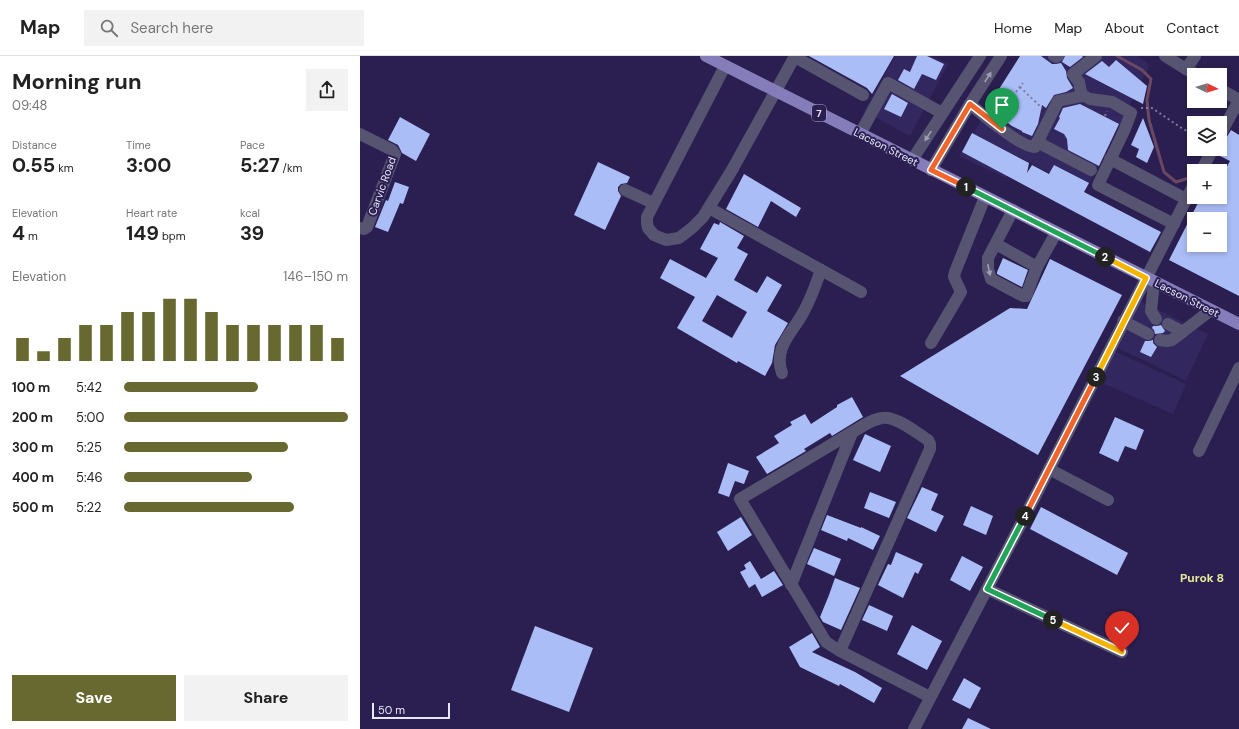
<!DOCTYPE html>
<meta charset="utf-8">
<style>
body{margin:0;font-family:"DM Sans",sans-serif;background:#f2f2f2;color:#222;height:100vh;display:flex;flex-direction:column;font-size:15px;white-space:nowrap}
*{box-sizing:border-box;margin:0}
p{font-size:13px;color:#767676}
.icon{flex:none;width:22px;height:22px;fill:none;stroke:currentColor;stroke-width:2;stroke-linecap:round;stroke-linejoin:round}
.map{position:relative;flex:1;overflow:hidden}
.details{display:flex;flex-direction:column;background:#fff;width:360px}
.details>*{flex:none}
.needle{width:26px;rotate:95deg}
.tools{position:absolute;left:827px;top:12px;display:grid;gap:8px}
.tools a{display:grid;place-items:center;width:40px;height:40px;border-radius:0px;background:#fff;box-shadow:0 2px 6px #0003;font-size:20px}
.scale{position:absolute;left:12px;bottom:10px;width:78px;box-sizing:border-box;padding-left:4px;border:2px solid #e9e8fb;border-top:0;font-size:11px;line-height:14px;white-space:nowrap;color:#e9e8fb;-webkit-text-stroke:3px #2a1f50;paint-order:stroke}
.pin{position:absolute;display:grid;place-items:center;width:34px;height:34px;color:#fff;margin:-41px -17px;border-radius:50% 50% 50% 0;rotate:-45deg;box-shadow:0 0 4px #0007}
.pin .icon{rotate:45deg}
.km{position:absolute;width:20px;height:20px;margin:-10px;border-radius:50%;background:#222;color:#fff;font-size:11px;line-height:20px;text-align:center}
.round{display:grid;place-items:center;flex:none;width:42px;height:42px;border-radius:0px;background:#f2f2f2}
.summary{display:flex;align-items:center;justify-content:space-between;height:68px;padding:0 12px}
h1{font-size:22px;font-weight:700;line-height:30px}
.metrics{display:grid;grid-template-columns:repeat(3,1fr);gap:6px;height:68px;padding:4px 12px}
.metrics div{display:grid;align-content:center}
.metrics b{font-size:20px;font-weight:700}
.metrics small{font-size:11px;font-weight:400}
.metrics p{font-size:11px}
.chart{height:112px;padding:8px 12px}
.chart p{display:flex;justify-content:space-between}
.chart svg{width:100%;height:72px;margin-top:4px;stroke:#686930;stroke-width:6}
.primary-button{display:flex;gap:8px;margin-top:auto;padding:8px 12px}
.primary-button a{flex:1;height:46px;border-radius:0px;background:#686930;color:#fff;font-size:16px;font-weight:700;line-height:46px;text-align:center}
.primary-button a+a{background:#f2f2f2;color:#222}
ul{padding:0 12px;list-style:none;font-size:13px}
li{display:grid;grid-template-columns:64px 48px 1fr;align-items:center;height:30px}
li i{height:10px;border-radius:5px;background:#686930}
header{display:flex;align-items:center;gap:24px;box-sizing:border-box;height:56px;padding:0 20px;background:#fff;border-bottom:1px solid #e0e0e0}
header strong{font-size:19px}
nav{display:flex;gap:22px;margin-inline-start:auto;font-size:14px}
.search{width:280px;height:36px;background:#f2f2f2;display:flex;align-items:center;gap:10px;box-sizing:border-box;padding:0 14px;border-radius:0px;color:#767676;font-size:15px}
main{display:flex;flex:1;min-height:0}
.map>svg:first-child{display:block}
</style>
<header>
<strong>Map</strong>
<div class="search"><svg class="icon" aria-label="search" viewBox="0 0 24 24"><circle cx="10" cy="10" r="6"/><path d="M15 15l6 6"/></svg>Search here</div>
<nav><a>Home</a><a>Map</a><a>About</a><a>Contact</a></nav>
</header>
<main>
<section class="details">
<div class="summary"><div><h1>Morning run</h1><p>09:48</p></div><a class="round"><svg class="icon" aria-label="share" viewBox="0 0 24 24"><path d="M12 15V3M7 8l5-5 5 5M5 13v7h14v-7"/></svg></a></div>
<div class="metrics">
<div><p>Distance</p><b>0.55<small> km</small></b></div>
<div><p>Time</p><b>3:00</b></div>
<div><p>Pace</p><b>5:27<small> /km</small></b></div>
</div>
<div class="metrics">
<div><p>Elevation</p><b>4<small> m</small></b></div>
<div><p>Heart rate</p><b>149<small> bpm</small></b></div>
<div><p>kcal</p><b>39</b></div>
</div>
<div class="chart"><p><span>Elevation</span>146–150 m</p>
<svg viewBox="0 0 160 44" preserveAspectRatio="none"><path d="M5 44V30M15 44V38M25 44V30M35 44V22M45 44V22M55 44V14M65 44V14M75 44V6M85 44V6M95 44V14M105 44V22M115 44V22M125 44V22M135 44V22M145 44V22M155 44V30"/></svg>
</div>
<ul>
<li><b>100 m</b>5:42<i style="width:60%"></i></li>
<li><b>200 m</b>5:00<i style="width:100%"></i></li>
<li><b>300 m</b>5:25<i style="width:73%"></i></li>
<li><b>400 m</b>5:46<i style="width:57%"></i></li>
<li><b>500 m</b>5:22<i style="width:76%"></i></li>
</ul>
<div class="primary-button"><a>Save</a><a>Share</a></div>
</section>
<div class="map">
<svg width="879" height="673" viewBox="0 0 879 673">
<rect width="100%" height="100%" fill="#2a1f50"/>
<g fill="#33275f">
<polygon points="535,0 571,0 588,8 550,80 504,55"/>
<polygon points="661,0 778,0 790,9 725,136 657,100 646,122 599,100"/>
<polygon points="780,245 848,278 826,325 758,292"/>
<polygon points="754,295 826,328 813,358 740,326"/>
</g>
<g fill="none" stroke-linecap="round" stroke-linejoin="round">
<polyline stroke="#6a4862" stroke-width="3" points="757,0 782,14 791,23 787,44 789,64 804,116 816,126 829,122"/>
</g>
<g fill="#aabdf7" fill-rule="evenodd">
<polygon points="449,0 534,0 512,38 507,32"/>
<polygon points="557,0 567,0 584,8 576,24 562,18 554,33 538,24 544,13 550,16"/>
<polygon points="660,0 681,0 692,8 696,8 701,7 706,15 707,22 713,32 706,36 694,39 686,52 682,49 678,68 672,80 662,76 662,75 652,70 627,52"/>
<polygon points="705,0 722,0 723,1 710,11 702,6"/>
<polygon points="756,4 787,30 783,48 725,18 742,5 749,11"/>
<polygon points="532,38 548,47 541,61 524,53"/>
<polygon points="720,48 759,68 739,110 708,94 707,83 704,78 694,73 700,62 699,61 703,52"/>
<polygon points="40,61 70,78 56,105 42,97 38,89 28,84"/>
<polygon points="783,62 794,91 787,107 776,101 779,93 771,89"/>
<path d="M871,74l8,5v161l-70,-36 32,-63h19v-18l10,-18 -12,-6 2,-7zM834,163h26v26h-26z"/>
<polygon points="612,77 669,107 667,117 672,109 689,118 694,109 729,127 724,136 801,176 790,196 602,96"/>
<polygon points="238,106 270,121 267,127 261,128 258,131 258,135 261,140 245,174 214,159"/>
<polygon points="384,118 441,152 436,161 411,145 398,171 366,153"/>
<polygon points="35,126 49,131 43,148 40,147 28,176 15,171 26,144 28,145"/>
<path d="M360,166l24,14 -7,12 11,6 -14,26 23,13 10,-17 15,9 -15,26 21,12 -13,22 -3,18 -7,13 -27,-15 -1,2 -60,-35 18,-31 -35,-19 10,-19 36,19 12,-20 -18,-9 14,-26 5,2zM357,239l30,17 -15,26 -30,-17z"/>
<polygon points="643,202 668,214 662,231 637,218 637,216"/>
<polygon points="690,203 762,239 678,399 540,320 650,252 667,253"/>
<polygon points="801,269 805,275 803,277 795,278 794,274 792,272 793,270 797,270"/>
<polygon points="793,284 793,287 797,291 791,301 780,296 785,285 789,285"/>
<polygon points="492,341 503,361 472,380 470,377 444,393 446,395 407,418 396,401 419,387 414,380 432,369 430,366 445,358 451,368 477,351 477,349"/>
<polygon points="755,361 784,374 776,394 765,390 758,406 739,397"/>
<polygon points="505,378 531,390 520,416 493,404"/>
<polygon points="368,407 389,415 384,428 375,425 369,441 358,437"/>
<polygon points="562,431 578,438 571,454 584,460 576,476 547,462"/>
<polygon points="510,436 536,446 529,462 504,452"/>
<polygon points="611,450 633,460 626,479 603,469"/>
<polygon points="681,451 768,497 757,519 670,473"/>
<polygon points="467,459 501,472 501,471 520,480 513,494 488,482 487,485 461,474"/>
<polygon points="381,461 392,479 368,495 357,476"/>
<polygon points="454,492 481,503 474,520 447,508"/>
<polygon points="536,496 563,508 558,518 555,516 543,542 518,529 528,508 531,509"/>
<polygon points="602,500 623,511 610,535 590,524"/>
<polygon points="390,505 401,523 414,515 423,529 402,541 395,528 389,532 380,516 386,513 384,509"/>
<polygon points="475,522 500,532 481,574 463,566 460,561 469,539"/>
<polygon points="509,549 533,560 527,575 502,564"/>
<polygon points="552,569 582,585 567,614 537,598"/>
<polygon points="175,570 233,592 209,656 151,634"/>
<polygon points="452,577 460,591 452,596 495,616 522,632 514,647 480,628 479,630 440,611 429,591"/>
<polygon points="604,622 621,632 610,653 592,644"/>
<polygon points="608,662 631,673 602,673"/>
</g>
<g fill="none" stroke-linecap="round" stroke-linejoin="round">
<g stroke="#7f799c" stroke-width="2" stroke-dasharray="2 3" stroke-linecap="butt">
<polyline points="660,31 682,52"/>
<polyline points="656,36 663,27"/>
<polyline points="781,52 792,52 823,73 834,79"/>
<polyline points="745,60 747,55"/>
</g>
<g stroke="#575471" stroke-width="12">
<polyline points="694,0 696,1 698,0"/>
<polyline points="805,0 826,13 835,0"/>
<polyline points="435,1 503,39"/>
<polyline points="365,10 287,161 287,167 288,172 294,179 306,184 319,182 332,172 343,161 372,114 435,0"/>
<polyline points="826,13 837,19"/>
<polyline points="860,33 879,44"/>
<polyline points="722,40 719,26 713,18 736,0"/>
<polyline points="730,43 752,46 771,57 764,75 738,129 814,168"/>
<path d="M610,48c12,10 52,44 65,43l23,-46 24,-5 4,1"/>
<polyline points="0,78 32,94 35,98 7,171 4,173 0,172"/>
<polyline points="500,78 528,27 582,57"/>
<polyline points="860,79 879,44"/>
<polyline points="677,86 731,114"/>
<polyline points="750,103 826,143"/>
<polyline points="552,104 620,0"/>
<polyline points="571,114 610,48 641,0"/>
<polyline points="841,115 853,93"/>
<polyline points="265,134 293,147"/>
<polyline points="349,152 501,236"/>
<polyline points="653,154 628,202 628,213 631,223 663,240 666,240 677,211 696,177"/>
<polyline points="636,188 677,211"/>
<polyline points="794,226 791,255 796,263"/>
<polyline points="763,265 788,278"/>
<polyline points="808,268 823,276"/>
<polyline points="800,284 807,285 812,284 851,254"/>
<polyline points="571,287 601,236 594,221 595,216 625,141"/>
<path d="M422,317c-9,-25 10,-40 21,-60 8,-14 13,-29 18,-43"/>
<polyline points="839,395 879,312"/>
<polyline points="689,413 748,444"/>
<polyline points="431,529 492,377"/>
<polyline points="627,533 762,596"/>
<path d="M480,595l90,-202v-5l-2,-4c-11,-7 -33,-25 -46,-22 -6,1 -11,3 -16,6l-126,75 86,143 14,9 90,46"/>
<polyline points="554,673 678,435 834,128"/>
</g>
<polyline stroke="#857db9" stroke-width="12" points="346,0 879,268"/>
</g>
<defs><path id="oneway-solid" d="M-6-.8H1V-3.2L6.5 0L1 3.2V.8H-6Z"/></defs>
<g fill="#a09eb6">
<use href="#oneway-solid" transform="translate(628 21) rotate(-57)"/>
<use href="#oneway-solid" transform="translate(568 80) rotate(123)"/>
<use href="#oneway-solid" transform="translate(629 214) rotate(78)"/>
</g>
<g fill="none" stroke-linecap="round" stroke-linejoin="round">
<defs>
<polyline id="split-1" points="606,131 571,114 610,48 642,73"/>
<polyline id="split-2" points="606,131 745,201"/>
<polyline id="split-3" points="736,321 786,222 745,201"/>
<polyline id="split-4" points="665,460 736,321"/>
<polyline id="split-5" points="665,460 627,533 693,564"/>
<polyline id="split-6" points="693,564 762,596"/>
</defs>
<use href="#split-1" stroke="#fff" stroke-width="8"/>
<use href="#split-2" stroke="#fff" stroke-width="8"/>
<use href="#split-3" stroke="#fff" stroke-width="8"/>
<use href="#split-4" stroke="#fff" stroke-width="8"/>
<use href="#split-5" stroke="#fff" stroke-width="8"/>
<use href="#split-6" stroke="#fff" stroke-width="8"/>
<use href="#split-1" stroke="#f0652b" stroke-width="5"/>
<use href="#split-2" stroke="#22a559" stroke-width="5"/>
<use href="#split-3" stroke="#f5b400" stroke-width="5"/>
<use href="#split-4" stroke="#f0652b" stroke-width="5"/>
<use href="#split-5" stroke="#22a559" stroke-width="5"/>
<use href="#split-6" stroke="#f5b400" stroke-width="5"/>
</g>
<g text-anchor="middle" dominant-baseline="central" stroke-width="4" stroke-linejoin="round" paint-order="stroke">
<rect fill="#2a1f50" stroke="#b0acc8" stroke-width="1" x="452" y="49" width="14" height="16" rx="3"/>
<g font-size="10" font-weight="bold" fill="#e9e8fb">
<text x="459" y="57">7</text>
</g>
<g font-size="11" fill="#e9e8fb" stroke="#2a1f50">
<text transform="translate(526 91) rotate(27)">Lacson Street</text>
<text transform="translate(22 130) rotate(-70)">Carvic Road</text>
<text transform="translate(827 242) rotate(27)">Lacson Street</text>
</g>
<g font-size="12" font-weight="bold" fill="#e8ea9b" stroke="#2a1f50">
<text x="842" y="522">Purok 8</text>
</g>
</g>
</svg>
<div class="tools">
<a><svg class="needle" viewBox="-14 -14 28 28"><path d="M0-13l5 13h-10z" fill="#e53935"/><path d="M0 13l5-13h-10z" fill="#767676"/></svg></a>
<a><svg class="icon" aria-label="layers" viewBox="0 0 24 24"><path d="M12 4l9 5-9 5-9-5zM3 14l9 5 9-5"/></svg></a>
<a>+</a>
<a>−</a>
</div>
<div class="scale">50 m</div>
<div class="pin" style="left:642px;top:73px;background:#1e9e55"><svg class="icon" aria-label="arrive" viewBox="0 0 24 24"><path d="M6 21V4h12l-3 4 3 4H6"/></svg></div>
<div class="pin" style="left:762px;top:596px;background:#d93025"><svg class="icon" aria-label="check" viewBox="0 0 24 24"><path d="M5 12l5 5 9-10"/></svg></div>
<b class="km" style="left:606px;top:131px">1</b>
<b class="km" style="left:745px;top:201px">2</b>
<b class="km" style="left:736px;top:321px">3</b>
<b class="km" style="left:665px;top:460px">4</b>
<b class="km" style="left:693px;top:564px">5</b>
</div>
</main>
